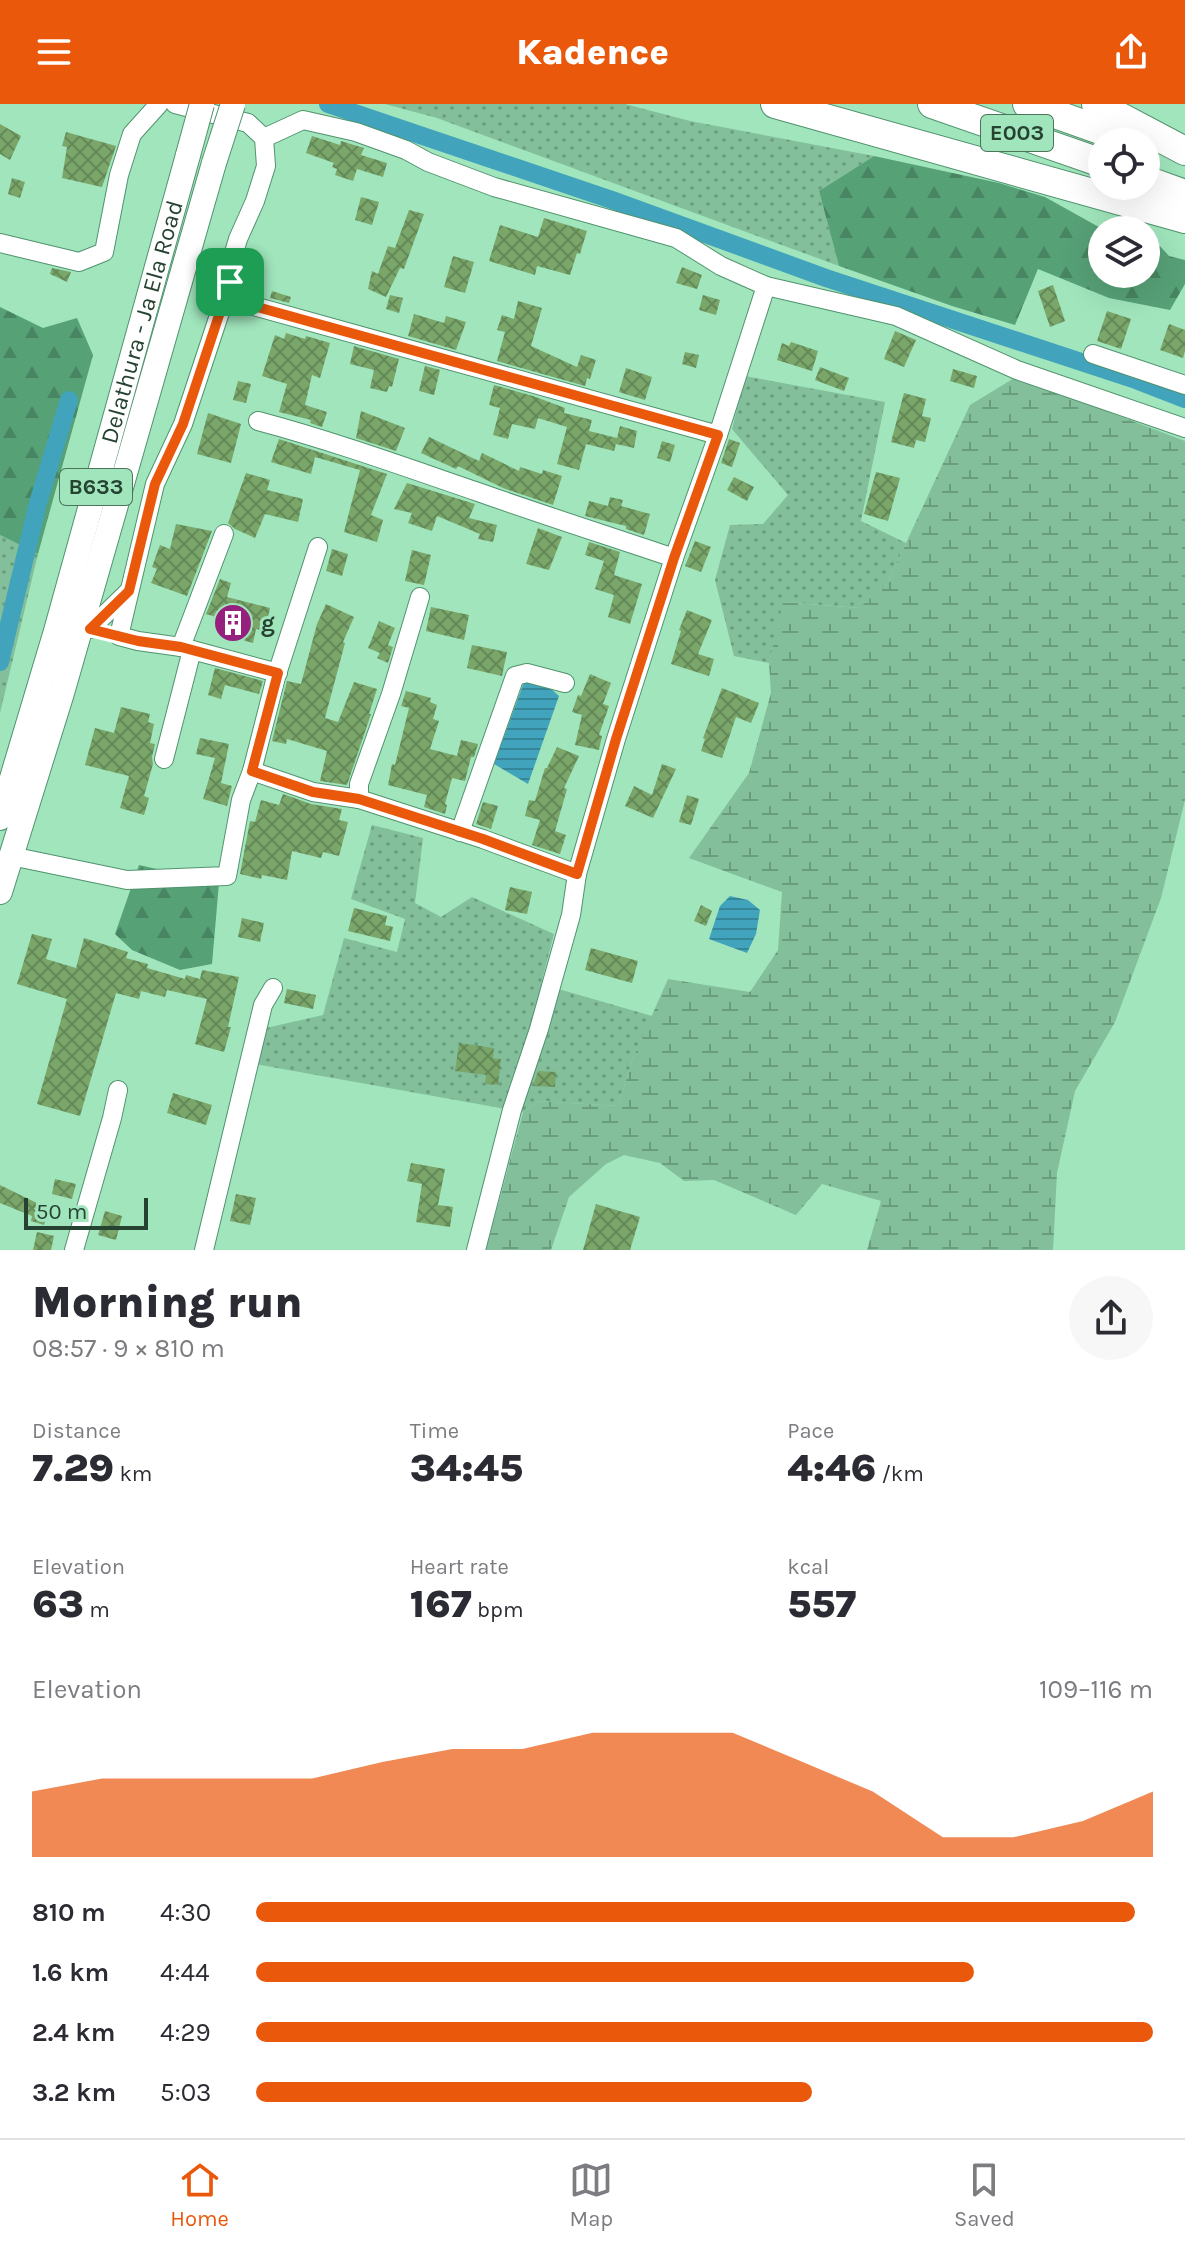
<!DOCTYPE html>
<meta charset="utf-8">
<style>
body{margin:0;font-family:Karla,sans-serif;background:#f7f7f7;color:#2b2b33;height:100vh;display:flex;flex-direction:column;font-size:30px;white-space:nowrap}
*{box-sizing:border-box;margin:0}
p{font-size:26px;color:#7c7c81}
.icon{flex:none;width:44px;height:44px;fill:none;stroke:currentColor;stroke-width:2;stroke-linecap:round;stroke-linejoin:round}
.map{position:relative;height:1146px;overflow:hidden}
.details{display:flex;flex-direction:column;background:#fff;flex:1}
.details>*{flex:none}
.buttons{position:absolute;left:1088px;top:24px;display:grid;gap:16px}
.buttons a{display:grid;place-items:center;width:72px;height:72px;border-radius:50%;background:#fff;box-shadow:0 8px 32px #0002;font-size:40px}
.scale{position:absolute;left:24px;bottom:20px;width:124px;box-sizing:border-box;padding-left:8px;border:4px solid #264332;border-top:0;font-size:22px;line-height:28px;white-space:nowrap;color:#264332;-webkit-text-stroke:6px #a0e5bc;paint-order:stroke}
.pin{position:absolute;display:grid;place-items:center;width:68px;height:68px;color:#fff;margin:-34px;border-radius:16px;box-shadow:0 4px 12px #0006}
.round{display:grid;place-items:center;flex:none;width:84px;height:84px;border-radius:42px;background:#f7f7f7}
.overview{display:flex;align-items:center;justify-content:space-between;height:136px;padding:0 32px}
h1{font-size:44px;font-weight:800;line-height:60px}
.metrics{display:grid;grid-template-columns:repeat(3,1fr);gap:12px;height:136px;padding:8px 32px}
.metrics div{display:grid;align-content:center}
.metrics b{font-size:40px;font-weight:800}
.metrics small{font-size:22px;font-weight:400}
.metrics p{font-size:22px}
.chart{height:224px;padding:16px 32px}
.chart p{display:flex;justify-content:space-between}
.chart svg{width:100%;height:144px;margin-top:8px;fill:#ea580c;opacity:.7}
ul{padding:0 32px;list-style:none;font-size:26px}
li{display:grid;grid-template-columns:128px 96px 1fr;align-items:center;height:60px}
li i{height:20px;border-radius:10px;background:#ea580c}
header{display:flex;justify-content:space-between;align-items:center;height:104px;padding:0 32px;background:#ea580c;color:#fff;font-size:36px;font-weight:800}
.menu{display:flex;justify-content:space-around;align-items:center;height:112px;border-top:2px solid #e1e1e2;background:#fff;font-size:22px;color:#7c7c81}
.menu a{display:grid;justify-items:center;gap:4px}
.menu .current{color:#ea580c}
.map>svg:first-child{display:block}
</style>
<header><svg class="icon" aria-label="menu" viewBox="0 0 24 24"><path d="M4 6h16M4 12h16M4 18h16"/></svg>Kadence<svg class="icon" aria-label="share" viewBox="0 0 24 24"><path d="M12 15V3M7 8l5-5 5 5M5 13v7h14v-7"/></svg></header>
<div class="map">
<svg width="1185" height="1146" viewBox="0 0 1185 1146">
<defs>
<pattern id="grass-dots" width="8" height="8" patternUnits="userSpaceOnUse" patternTransform="scale(2)"><rect width="8" height="8" fill="#82bf9a"/><path d="M2 2h.1M6 6h.1" fill="none" stroke="#6a9d7e" stroke-width="1.8" stroke-linecap="round"/></pattern>
<pattern id="forest-firs" width="22" height="20" patternUnits="userSpaceOnUse" patternTransform="scale(2)"><rect width="22" height="20" fill="#57a177"/><path d="M5 1l3.5 6h-7zM16 11l3.5 6h-7z" fill="#488562"/></pattern>
<pattern id="wetland-marsh" width="20" height="14" patternUnits="userSpaceOnUse" patternTransform="scale(2)"><rect width="20" height="14" fill="#82bf9a"/><path d="M1 5h8M5 5V1M11 12h8M15 12V8" fill="none" stroke="#6a9d7e"/></pattern>
<pattern id="water-rules" width="6" height="5" patternUnits="userSpaceOnUse" patternTransform="scale(2)"><rect width="6" height="5" fill="#41a3bc"/><path d="M0 2.5h6" fill="none" stroke="#368699"/></pattern>
<pattern id="building-cross-hatch" width="8" height="8" patternUnits="userSpaceOnUse" patternTransform="scale(2)"><rect width="8" height="8" fill="#7aa66a"/><path d="M0 0l8 8M0 8l8-8" fill="none" stroke="#648958"/></pattern>
</defs>
<rect width="100%" height="100%" fill="#a0e5bc"/>
<g fill="url(#grass-dots)">
<polygon points="385,0 625,0 690,17 874,52 819,87 839,162 437,14"/>
<polygon points="745,272 885,298 861,417 906,439 887,480 860,504 784,498 769,559 734,552 715,476 730,421 763,420 788,391 732,325"/>
<polygon points="0,431 38,450 0,609"/>
<polygon points="372,721 423,734 415,799 441,813 472,793 554,830 541,880 652,912 633,954 618,1002 538,997 523,1008 255,960 266,924 323,911 344,834 397,848 405,815 351,795"/>
</g>
<g fill="url(#forest-firs)">
<polygon points="874,52 999,79 1045,93 1097,122 1123,126 1102,126 1102,170 1146,170 1146,130 1149,130 1169,152 1185,156 1185,180 1170,206 1109,194 1038,165 1015,221 952,202 839,162 819,87"/>
<polygon points="0,203 43,224 77,214 93,251 38,450 0,431"/>
<polygon points="139,761 219,779 212,860 180,866 132,846 115,830"/>
</g>
<polygon fill="url(#wetland-marsh)" points="1016,273 1185,337 1185,696 1161,794 1115,918 1075,987 1057,1069 1053,1146 867,1146 881,1097 822,1080 796,1111 714,1076 684,1077 660,1059 624,1051 606,1060 569,1093 551,1146 486,1146 523,1008 538,997 618,1002 633,954 668,875 750,888 778,846 782,788 689,754 749,669 771,589 769,559 783,498 859,504 887,480 970,301"/>
<g fill="url(#water-rules)">
<polygon points="524,578 548,582 559,592 528,680 494,660"/>
<polygon points="730,792 748,796 760,806 756,830 747,849 709,835 720,802"/>
</g>
<g fill="none" stroke-linecap="round" stroke-linejoin="round">
<g stroke="#41a3bc" stroke-width="18">
<polyline points="328,0 612,96 826,174 1136,276 1185,295"/>
<polyline points="0,558 38,399 69,296"/>
</g>
</g>
<g fill="url(#building-cross-hatch)">
<polygon points="0,20 21,32 10,56 0,50"/>
<polygon points="66,28 116,42 102,83 62,74 67,43 62,42"/>
<polygon points="312,32 340,41 341,37 364,44 361,51 387,59 383,73 357,65 353,77 335,71 337,65 332,63 334,59 306,49"/>
<polygon points="12,74 25,78 20,94 8,90"/>
<polygon points="361,93 379,98 372,121 355,116"/>
<polygon points="409,106 424,110 404,165 400,164 386,193 368,185 372,167 378,170 388,142 395,144"/>
<polygon points="544,114 587,127 580,150 577,149 570,171 537,162 535,171 489,157 500,121 538,133"/>
<polygon points="453,152 474,158 465,189 444,183"/>
<polygon points="682,163 702,171 697,185 676,179"/>
<polygon points="52,164 71,168 67,178 50,170"/>
<polygon points="1053,181 1065,217 1050,223 1038,187"/>
<polygon points="272,187 291,193 289,199 270,194"/>
<polygon points="390,191 403,194 399,209 386,205"/>
<polygon points="703,191 720,196 716,211 699,206"/>
<polygon points="518,197 542,204 531,242 577,263 581,251 596,256 590,275 587,274 585,282 497,257 505,228 497,226 502,211 514,215"/>
<polygon points="1107,207 1131,215 1121,245 1097,237"/>
<polygon points="414,210 444,219 446,212 466,218 456,246 408,232"/>
<polygon points="1169,220 1185,226 1185,247 1183,254 1160,246"/>
<polygon points="895,227 916,236 904,263 884,255"/>
<polygon points="286,229 305,235 306,232 330,239 320,274 312,271 305,301 327,308 322,323 310,319 311,316 279,308 287,280 262,272 275,231 284,235"/>
<polygon points="791,238 818,247 812,267 777,256 782,239 789,242"/>
<polygon points="354,242 399,255 392,283 389,282 387,288 370,284 374,266 350,260"/>
<polygon points="685,248 699,251 696,264 682,260"/>
<polygon points="425,262 440,266 434,291 419,287"/>
<polygon points="820,263 849,274 844,287 815,276"/>
<polygon points="626,264 652,273 645,296 619,288"/>
<polygon points="953,265 977,272 974,284 950,277"/>
<polygon points="238,277 251,280 246,299 233,296"/>
<polygon points="494,281 533,292 565,304 564,309 592,316 589,327 617,334 620,322 637,327 634,344 616,340 614,347 586,340 579,366 557,360 567,323 538,314 535,325 512,320 508,335 493,331 500,304 489,301"/>
<polygon points="904,289 926,295 922,312 931,314 925,338 916,336 914,344 891,338"/>
<polygon points="361,307 405,324 396,347 356,334"/>
<polygon points="208,309 241,320 231,359 197,350"/>
<polygon points="429,333 479,357 482,349 519,367 520,363 542,370 543,366 562,372 553,401 503,384 458,362 456,365 421,349"/>
<polygon points="279,335 387,370 371,411 383,416 377,438 344,428 360,366 315,353 311,370 271,358"/>
<polygon points="729,335 740,339 732,363 721,359"/>
<polygon points="662,337 675,341 670,358 657,354"/>
<polygon points="876,368 900,374 888,417 864,410"/>
<polygon points="246,369 270,376 267,386 303,395 298,418 265,410 255,434 235,425 228,419"/>
<polygon points="734,373 754,383 747,397 727,386"/>
<polygon points="407,379 475,400 469,414 497,421 493,438 478,435 480,430 437,412 432,427 408,419 412,409 394,405"/>
<polygon points="610,393 623,396 621,402 650,410 644,431 626,425 626,422 585,412 589,397 608,402"/>
<polygon points="176,420 212,427 187,492 151,479 157,465 152,463 160,441 170,445"/>
<polygon points="538,424 562,433 549,466 526,460"/>
<polygon points="695,437 711,443 701,468 685,462"/>
<polygon points="589,438 620,448 614,471 642,480 630,520 608,513 614,491 595,485 604,457 585,451"/>
<polygon points="332,445 348,450 342,472 326,467"/>
<polygon points="412,446 431,451 424,481 405,477"/>
<polygon points="220,475 231,479 227,493 270,504 265,527 256,525 253,539 222,530 226,516 206,510"/>
<polygon points="326,500 354,513 343,538 345,539 325,614 338,618 354,578 377,585 369,610 371,610 347,681 320,677 327,647 287,635 286,640 272,637 287,577 301,580 317,520"/>
<polygon points="431,503 469,511 464,536 426,527"/>
<polygon points="687,506 712,516 698,550 714,555 709,572 671,560 681,527 679,526"/>
<polygon points="379,517 395,524 388,541 393,543 388,559 377,554 380,549 368,544"/>
<polygon points="472,541 507,548 502,572 467,564"/>
<polygon points="215,564 263,577 259,590 225,581 221,595 208,591"/>
<polygon points="590,570 611,579 603,600 609,602 599,631 602,632 599,646 575,641 582,611 572,608 578,591 581,592"/>
<polygon points="722,584 759,599 751,619 736,613 722,654 701,647 705,635 703,634"/>
<polygon points="406,587 431,594 430,598 437,601 433,615 439,617 430,645 457,652 461,636 478,640 474,653 471,653 465,677 452,674 445,700 447,701 445,710 424,703 427,691 388,681 392,660 395,661 409,604 401,602"/>
<polygon points="121,603 150,610 148,618 154,620 150,639 155,640 152,653 153,660 144,692 149,694 144,711 120,704 129,672 85,661 95,624 114,629"/>
<polygon points="200,634 229,640 221,679 232,682 227,702 203,695 215,654 196,650"/>
<polygon points="557,643 579,652 564,684 567,685 555,727 566,731 560,750 532,741 540,716 525,712 529,696 535,697 545,664 547,664"/>
<polygon points="662,660 676,665 653,714 625,702 634,682 652,691"/>
<polygon points="283,690 311,700 342,705 339,716 348,718 339,752 323,748 321,754 292,747 287,776 262,771 261,775 240,770 250,717 255,718 261,696 279,701"/>
<polygon points="687,691 699,695 691,721 679,718"/>
<polygon points="483,698 498,702 491,725 476,720"/>
<polygon points="510,783 532,788 527,810 505,806"/>
<polygon points="701,801 712,807 706,822 694,817"/>
<polygon points="354,804 387,812 385,821 393,823 390,837 348,827"/>
<polygon points="242,814 264,819 260,838 238,833"/>
<polygon points="32,830 52,835 46,855 76,864 84,834 128,848 126,854 148,860 147,864 185,875 186,871 200,875 202,866 239,873 228,923 231,923 224,948 195,940 207,895 167,886 165,893 141,887 139,895 116,889 80,1012 37,1000 67,895 17,880"/>
<polygon points="591,844 638,857 632,879 585,866"/>
<polygon points="287,885 316,891 313,905 284,899"/>
<polygon points="459,939 494,944 493,954 501,955 498,981 485,980 486,971 455,967"/>
<polygon points="538,967 556,968 555,983 533,982"/>
<polygon points="173,989 212,1001 206,1021 167,1009"/>
<polygon points="411,1059 445,1065 438,1101 453,1103 450,1123 416,1118 422,1080 407,1077"/>
<polygon points="55,1075 76,1080 72,1095 52,1090"/>
<polygon points="0,1081 49,1105 44,1121 31,1117 32,1112 0,1099"/>
<polygon points="236,1090 256,1094 250,1121 230,1117"/>
<polygon points="596,1100 640,1113 630,1146 583,1146"/>
<polygon points="105,1107 122,1112 116,1136 98,1131"/>
<polygon points="37,1128 54,1132 51,1146 33,1146"/>
</g>
<g fill="none" stroke-linecap="round" stroke-linejoin="round">
<defs>
<g id="minor">
<polyline points="175,0 248,19 264,34 266,62 255,97 238,135 228,169 233,190 250,201 718,331"/>
<polyline points="264,34 303,16 356,28 406,46 428,58 494,83 676,134 721,162 766,182 896,212 1017,266 1185,324"/>
<polyline points="0,139 79,158 104,148 119,71 132,30 159,0"/>
<polyline points="230,178 183,320 155,380 119,532 138,537 181,543 278,569"/>
<polyline points="1093,250 1185,281"/>
<path d="M258,317c75,20 147,46 220,71 65,23 131,44 196,66"/>
<polyline points="420,493 391,590 359,680 359,695 483,735 577,770"/>
<polyline points="90,525 129,487"/>
<polyline points="181,543 224,430"/>
<polyline points="164,655 192,546"/>
<polyline points="252,667 276,573 318,443"/>
<polyline points="460,728 515,572 527,569 565,579"/>
<polyline points="11,752 127,776 227,772 241,696 252,667 313,688 359,695"/>
<polyline points="74,1146 112,1014 118,986"/>
<polyline points="204,1146 263,901 273,884"/>
<polyline points="476,1146 512,1006 539,925 571,811 577,770 616,635 674,454 718,331 766,182"/>
</g>
<g id="major">
<path id="s1" d="M0,714l56,-187 132,-476"/>
<polyline points="0,788 62,589 214,59"/>
</g>
<g id="highway">
<polyline points="775,0 1185,115"/>
<polyline points="932,0 1102,59"/>
<polyline points="1027,0 1134,38"/>
<polyline points="1096,0 1185,47"/>
<polyline points="1146,76 1185,90"/>
</g>
</defs>
<use href="#minor" stroke="#50936e" stroke-width="20"/>
<use href="#major" stroke="#50936e" stroke-width="26"/>
<use href="#highway" stroke="#50936e" stroke-width="30"/>
<use href="#minor" stroke="#fff" stroke-width="18"/>
<use href="#major" stroke="#fff" stroke-width="24"/>
<use href="#highway" stroke="#fff" stroke-width="28"/>
<defs>
<g id="major-bridge">
<polyline points="188,51 202,0"/>
<polyline points="214,59 233,0"/>
</g>
</defs>
<use href="#major-bridge" stroke="#50936e" stroke-width="26" stroke-linecap="butt"/>
<use href="#major-bridge" stroke="#fff" stroke-width="24"/>
</g>
<g fill="none" stroke-linecap="round" stroke-linejoin="round">
<defs>
<polygon id="route" points="230,178 233,190 250,201 718,331 674,454 616,635 577,770 483,735 359,695 313,688 252,667 278,569 181,543 138,537 90,525 129,487 155,380 183,320"/>
</defs>
<use href="#route" stroke="#fff" stroke-width="16"/>
<use href="#route" stroke="#ea580c" stroke-width="10"/>
</g>
<defs>
<symbol id="building-disc" viewBox="-11 -11 22 22"><circle r="9.5" fill="#95207e" stroke="#a0e5bc"/><path d="M-4-6H4V6H1V3H-1V6H-4ZM-2.5-4.3h1.7v1.8h-1.7ZM.8-4.3h1.7v1.8H.8ZM-2.5-1h1.7V.8h-1.7ZM.8-1h1.7V.8H.8Z" fill="#fff"/></symbol>
</defs>
<g fill-rule="evenodd">
<use href="#building-disc" x="211" y="497" width="44" height="44"/>
</g>
<g text-anchor="middle" dominant-baseline="central" stroke-width="6" stroke-linejoin="round" paint-order="stroke">
<g fill="#a0e5bc" stroke="#4b745b" stroke-width="2">
<rect x="981" y="11" width="72" height="36" rx="6"/>
<rect x="60" y="365" width="72" height="36" rx="6"/>
</g>
<g font-size="22" font-weight="bold" fill="#264332">
<text x="1017" y="29">E003</text>
<text x="96" y="383">B633</text>
</g>
<g font-size="24" fill="#264332" stroke="#a0e5bc">
<text stroke="none"><textPath href="#s1" startOffset="516">Delathura - Ja Ela Road</textPath></text>
</g>
<g font-size="24" font-weight="bold" fill="#264332" stroke="#a0e5bc" text-anchor="start">
<text x="261" y="519">g</text>
</g>
</g>
</svg>
<div class="buttons">
<a><svg class="icon" aria-label="locate" viewBox="0 0 24 24"><circle cx="12" cy="12" r="6"/><path d="M12 2v4M12 18v4M2 12h4M18 12h4"/></svg></a>
<a><svg class="icon" aria-label="layers" viewBox="0 0 24 24"><path d="M12 4l9 5-9 5-9-5zM3 14l9 5 9-5"/></svg></a>
</div>
<div class="scale">50 m</div>
<div class="pin" style="left:230px;top:178px;background:#1e9e55"><svg class="icon" aria-label="arrive" viewBox="0 0 24 24"><path d="M6 21V4h12l-3 4 3 4H6"/></svg></div>
</div>
<section class="details">
<div class="overview"><div><h1>Morning run</h1><p>08:57 · 9 × 810 m</p></div><a class="round"><svg class="icon" aria-label="share" viewBox="0 0 24 24"><path d="M12 15V3M7 8l5-5 5 5M5 13v7h14v-7"/></svg></a></div>
<div class="metrics">
<div><p>Distance</p><b>7.29<small> km</small></b></div>
<div><p>Time</p><b>34:45</b></div>
<div><p>Pace</p><b>4:46<small> /km</small></b></div>
</div>
<div class="metrics">
<div><p>Elevation</p><b>63<small> m</small></b></div>
<div><p>Heart rate</p><b>167<small> bpm</small></b></div>
<div><p>kcal</p><b>557</b></div>
</div>
<div class="chart"><p><span>Elevation</span>109–116 m</p>
<svg viewBox="0 0 160 44" preserveAspectRatio="none"><path d="M0 44V24L10 20L20 20L30 20L40 20L50 15L60 11L70 11L80 6L90 6L100 6L110 15L120 24L130 38L140 38L150 33L160 24V44z"/></svg>
</div>
<ul>
<li><b>810 m</b>4:30<i style="width:98%"></i></li>
<li><b>1.6 km</b>4:44<i style="width:80%"></i></li>
<li><b>2.4 km</b>4:29<i style="width:100%"></i></li>
<li><b>3.2 km</b>5:03<i style="width:62%"></i></li>
</ul>
</section>
<nav class="menu">
<a class="current"><svg class="icon" aria-label="home" viewBox="0 0 24 24"><path d="M3 11l9-7 9 7M6 9v11h12V9"/></svg>Home</a>
<a><svg class="icon" aria-label="map" viewBox="0 0 24 24"><path d="M3 6l6-2 6 2 6-2v14l-6 2-6-2-6 2zM9 4v14M15 6v14"/></svg>Map</a>
<a><svg class="icon" aria-label="saved" viewBox="0 0 24 24"><path d="M7 4h10v16l-5-4-5 4z"/></svg>Saved</a>
</nav>
